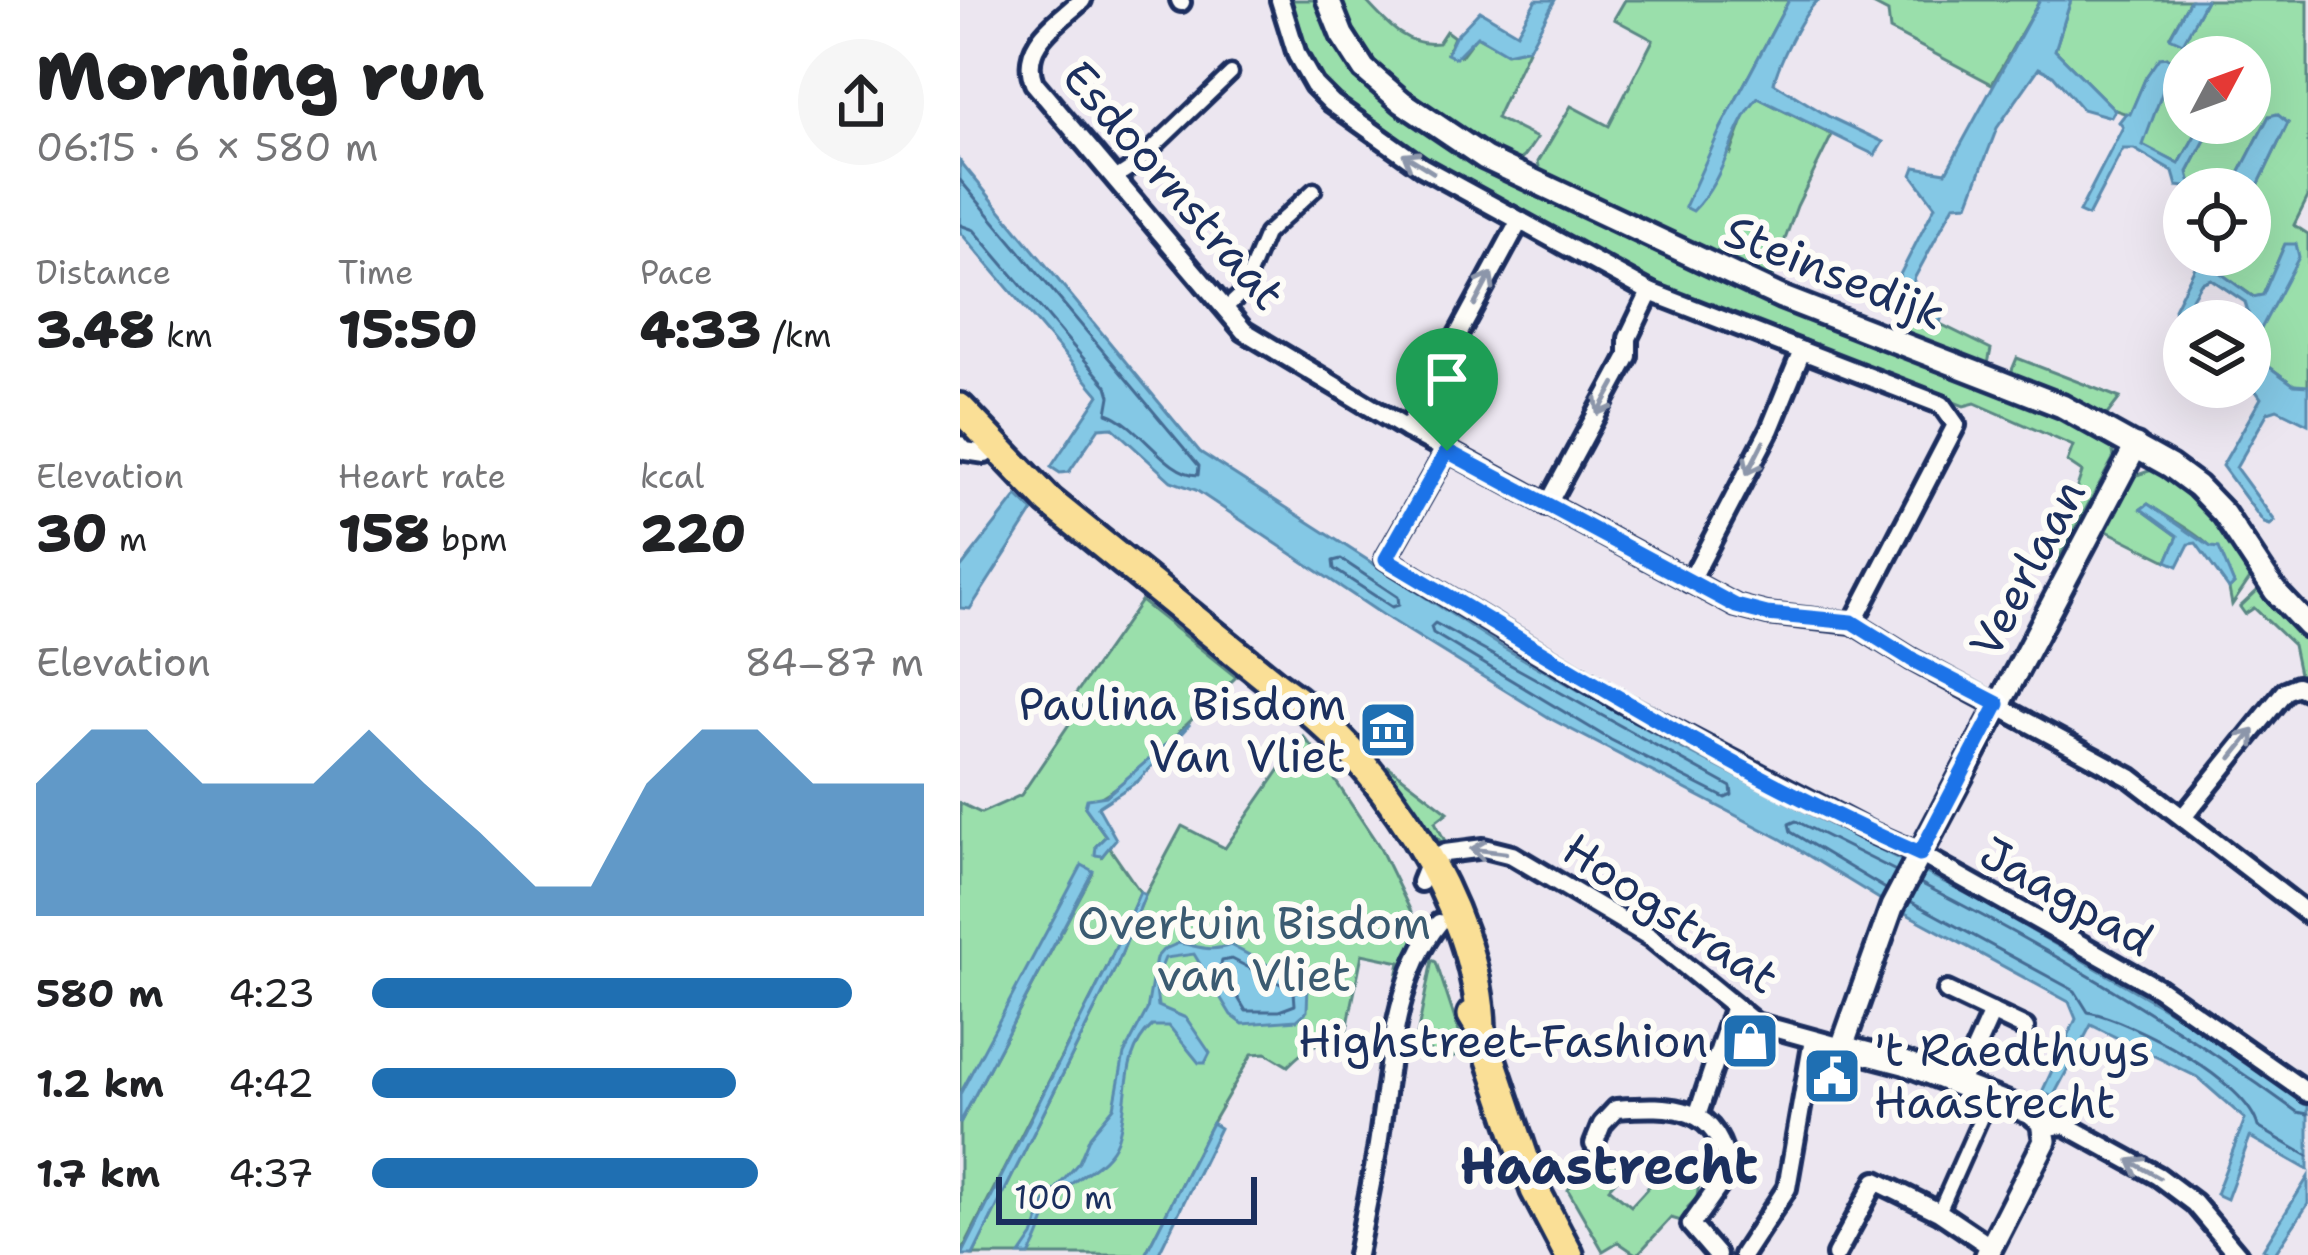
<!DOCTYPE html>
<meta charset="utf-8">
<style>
body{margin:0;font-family:"Shantell Sans",sans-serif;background:#f6f6f6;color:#202124;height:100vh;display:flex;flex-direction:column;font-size:45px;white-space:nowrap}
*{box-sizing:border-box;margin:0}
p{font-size:39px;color:#757577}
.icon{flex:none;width:66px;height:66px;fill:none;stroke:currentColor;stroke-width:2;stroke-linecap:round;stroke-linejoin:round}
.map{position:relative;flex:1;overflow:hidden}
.details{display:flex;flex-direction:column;background:#fff;width:960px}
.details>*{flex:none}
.needle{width:78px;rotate:49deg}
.fabs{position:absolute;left:1203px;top:36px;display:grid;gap:24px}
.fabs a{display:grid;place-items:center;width:108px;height:108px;border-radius:50%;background:#fff;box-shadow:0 12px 48px #0002;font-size:60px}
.scale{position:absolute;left:36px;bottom:30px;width:261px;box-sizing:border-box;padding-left:12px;border:6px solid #1b2f5e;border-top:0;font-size:33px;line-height:42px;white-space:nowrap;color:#1b2f5e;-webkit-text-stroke:9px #fdfcf7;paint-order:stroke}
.pin{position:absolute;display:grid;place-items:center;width:102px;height:102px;color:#fff;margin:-123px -51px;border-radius:50% 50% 50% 0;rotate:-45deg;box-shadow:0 0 12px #0007}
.pin .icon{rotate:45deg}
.round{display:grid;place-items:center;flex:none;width:126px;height:126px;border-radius:63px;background:#f6f6f6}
.overview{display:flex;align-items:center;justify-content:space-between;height:204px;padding:0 36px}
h1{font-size:66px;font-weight:800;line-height:90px}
.figures{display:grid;grid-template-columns:repeat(3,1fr);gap:18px;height:204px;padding:12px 36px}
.figures div{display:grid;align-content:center}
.figures b{font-size:51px;font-weight:800}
.figures small{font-size:33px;font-weight:400}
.figures p{font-size:33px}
.chart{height:336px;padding:24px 36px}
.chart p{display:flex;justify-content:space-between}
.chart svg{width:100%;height:216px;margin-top:12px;fill:#1f6fb2;opacity:.7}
ul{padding:0 36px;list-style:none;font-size:39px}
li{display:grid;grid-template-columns:192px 144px 1fr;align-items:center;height:90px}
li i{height:30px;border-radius:15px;background:#1f6fb2}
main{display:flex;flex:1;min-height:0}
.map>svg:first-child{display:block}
</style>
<main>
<section class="details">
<div class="overview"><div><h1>Morning run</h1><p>06:15 · 6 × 580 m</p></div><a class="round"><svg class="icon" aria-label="share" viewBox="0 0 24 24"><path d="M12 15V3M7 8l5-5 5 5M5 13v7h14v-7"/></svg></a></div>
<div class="figures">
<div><p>Distance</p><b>3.48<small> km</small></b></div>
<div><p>Time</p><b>15:50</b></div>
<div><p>Pace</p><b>4:33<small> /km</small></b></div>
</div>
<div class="figures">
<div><p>Elevation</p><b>30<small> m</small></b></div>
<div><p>Heart rate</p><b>158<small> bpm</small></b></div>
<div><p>kcal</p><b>220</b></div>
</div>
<div class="chart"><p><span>Elevation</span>84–87 m</p>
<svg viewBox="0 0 160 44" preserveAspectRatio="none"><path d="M0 44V17L10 6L20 6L30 17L40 17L50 17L60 6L70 17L80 27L90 38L100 38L110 17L120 6L130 6L140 17L150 17L160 17V44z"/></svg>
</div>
<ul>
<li><b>580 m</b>4:23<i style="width:87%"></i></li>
<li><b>1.2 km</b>4:42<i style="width:66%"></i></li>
<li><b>1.7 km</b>4:37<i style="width:70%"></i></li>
</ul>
</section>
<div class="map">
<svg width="1348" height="1255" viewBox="0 0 1348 1255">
<rect width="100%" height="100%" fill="#ece6f0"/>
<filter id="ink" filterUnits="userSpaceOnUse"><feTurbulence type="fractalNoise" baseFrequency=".00833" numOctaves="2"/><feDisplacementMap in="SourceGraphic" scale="24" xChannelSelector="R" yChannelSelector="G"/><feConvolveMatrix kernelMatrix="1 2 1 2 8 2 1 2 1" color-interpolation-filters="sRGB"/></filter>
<g filter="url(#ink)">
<g fill="#9adfab" stroke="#5a8784" stroke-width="3">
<polygon points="330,0 363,0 368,16 479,133 1069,397 1151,442 1154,457 1097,562 1093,560 1122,472 1107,462 1113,446 1015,403 1004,406 696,287 461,161 367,88 346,49"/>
<path d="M374,0h31c21,22 40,47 73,43l8,-12 8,6 -7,16 14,3 15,-20 31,17 22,-5 -33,70 41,20 -13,19 -11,8 -24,-11 -120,-89z"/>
<polygon points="665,0 829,0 761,128 771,153 786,112 798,98 872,135 837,206 809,284 582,181 578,162 611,106 649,126 693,40 654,19"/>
<polygon points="905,0 1080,0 1032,84 930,30 928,12"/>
<polygon points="1111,0 1230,0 1210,36 1223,43 1246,0 1348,0 1348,197 1334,225 1348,234 1348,387 1334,385 1293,355 1325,244 1303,295 1294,297 1254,269 1262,255 1290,255 1290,202 1328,123 1309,116 1271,189 1243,189 1230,181 1228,172 1254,123 1290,123 1290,57 1224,57 1224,123 1242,123 1219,164 1182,145 1213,63 1207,57 1199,59 1186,77 1170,115 1155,110 1095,50"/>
<polygon points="938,310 964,316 1031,349 1027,369 930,334"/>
<polygon points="1057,358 1160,398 1146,416 1138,415 1055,377 1052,370"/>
<path d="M1192,470c44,8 80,69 101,104l-21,31 -3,-16 5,-5c-19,-46 -47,-53 -86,-80l-7,5 37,27 -11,25 -66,-33 30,-51z"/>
<polygon points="1299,589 1305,590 1348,632 1348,681 1339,674 1333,645 1294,608 1285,614 1280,607"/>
<polygon points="181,601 276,677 170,779 125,807 146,836 136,846 142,856 149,847 180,892 147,967 0,1255 0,1123 133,872 0,1094 0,803 21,813 61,795 124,702 115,695"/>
<path d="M343,736l34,41 -2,3 44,66 38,78 -33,136 -4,5 -5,-1 -6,-10 1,-3 12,1 18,-90 -38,-8 -18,91c-25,-8 -38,3 -56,21l-22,-13 -14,1 -40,69 -67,132h-172l144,-290 28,-70 37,-69 43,22z"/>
<polygon points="428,766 488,812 475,822 487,845 517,838 518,843 486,847 459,819 425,769"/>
<polygon points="472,960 476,962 506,1053 488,1058 455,1046"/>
<polygon points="634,1151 656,1165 660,1176 649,1188 671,1206 693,1182 698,1186 721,1160 739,1182 737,1198 728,1207 731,1213 725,1222 711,1218 677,1255 658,1242 643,1251 608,1190"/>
</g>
<g fill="#84c8e5" stroke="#5a8baf" stroke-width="3">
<polygon points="576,0 595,0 569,48 546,53 517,36 495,58 487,54 495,37 520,11 557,33"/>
<path d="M829,0h30c-15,10 -41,64 -45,83l54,33 55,26 -8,13 -117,-57c-28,32 -31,79 -65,113l-8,-4 36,-79z"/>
<polygon points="1080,0 1111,0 1095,50 1155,110 1151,117 1122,109 1093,75 1079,68 1037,128 1008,204 994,205 954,279 954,295 962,301 974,301 983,313 980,323 925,304 975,206 952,175 955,167 986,172"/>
<polygon points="1230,0 1246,0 1223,43 1210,37"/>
<polygon points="1207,57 1213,63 1183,145 1219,164 1242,123 1254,123 1228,172 1230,181 1243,189 1217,186 1213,172 1174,149 1163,149 1128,216 1119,212 1163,127 1159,122 1166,113 1170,114 1186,77 1199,58"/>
<polygon points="1317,114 1328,123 1290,202 1290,189 1271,189 1309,116"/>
<polygon points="0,161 240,452 544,648 715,745 1021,901 1254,1037 1348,1105 1348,1170 1290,1137 1267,1199 1256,1194 1285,1119 1237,1077 1131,1025 1093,1097 1082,1092 1116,1019 1109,1002 921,900 821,839 593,720 423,615 236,490 211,481 152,427 139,428 109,472 100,473 91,467 139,395 0,232"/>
<polygon points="1325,244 1336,244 1339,257 1294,342 1293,355 1334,385 1348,386 1348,424 1317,409 1308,412 1276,468 1315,521 1310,525 1304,523 1262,466 1301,398 1290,383 1290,321 1287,321 1289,316 1285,302 1251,279 1241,283 1216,325 1214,309 1241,255 1262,255 1255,269 1293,297 1303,295"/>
<polygon points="57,496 73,511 10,609 0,608 0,569"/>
<polygon points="1188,504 1251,547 1259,548 1274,584 1269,589 1236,543 1229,544 1218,566 1207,561 1218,536 1181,509"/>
<polygon points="230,724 178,781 138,807 156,839 142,856 135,855 136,846 146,836 125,807 127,799 146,796"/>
<polygon points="122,865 133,871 0,1123 0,1094"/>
<polygon points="180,892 185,895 157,965 13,1255 2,1255 147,967"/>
<path d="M219,943c19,3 32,10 51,2l78,41 -1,25 -10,9 -54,4 -12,-9 -37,-61 -29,4 -10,24 3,24 28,12 24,35 -5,10h-6l-30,-37h-17c-33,29 -21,76 -35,114 -10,27 -42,35 -60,57 -14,17 -15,40 -28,58h-9l13,-19 12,-34 34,-40 11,-26 24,-29 10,-53 23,-44 9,-52 7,-8z"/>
<polygon points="252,1123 260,1128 198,1255 185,1255"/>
<polygon points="1348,1177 1348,1204 1314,1255 1310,1255 1303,1249"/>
</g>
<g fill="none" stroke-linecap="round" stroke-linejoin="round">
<g stroke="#456c94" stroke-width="3">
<path d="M0,180l239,286 -1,9c-33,-1 -58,-51 -91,-62l3,-17 -3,-10 -133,-156 -14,-5"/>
<polygon points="381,559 438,597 439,605 432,607 374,569 373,561"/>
<polygon points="475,623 771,787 772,795 765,798 651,740 473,633 471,627"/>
<path d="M960,883c131,67 258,142 377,229l11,2"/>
<polyline points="926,889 831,832 829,824 836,821 936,871"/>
<path d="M950,901l165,90 13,21c44,8 160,70 170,115l50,29"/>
<polygon points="272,959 334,991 335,1005 319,1011 286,1011 260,968 262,961"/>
</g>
<defs>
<g id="pedestrian">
<polyline points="155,178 175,165 271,73"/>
<polyline points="264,310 281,294 306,234 354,190"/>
<polyline points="979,1212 1031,1095"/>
</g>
<g id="minor">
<path d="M122,0c-25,23 -63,45 -48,83l210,248 163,98 329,177 31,8 86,9 58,36 220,119 177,136"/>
<polyline points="220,0 221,2"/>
<polyline points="320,0 337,55 354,85 372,103 462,167 690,292 982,405 996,425 893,623"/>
<polyline points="447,429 559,222"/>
<polyline points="0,445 5,451 25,454 33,446"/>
<polyline points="487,451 426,559 656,699 910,832 960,854 1198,988 1348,1093"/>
<polyline points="587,506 668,356 668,338 690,292"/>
<polyline points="730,582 810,429 842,351"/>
<polyline points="1224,816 1325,691 1337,686 1348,691"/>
<polyline points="461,882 469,862 485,853 524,848 552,855 690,937 795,1023 882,1047"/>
<polyline points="987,991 1065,1028"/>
<polyline points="1000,1083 1032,1012"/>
<polyline points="737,1116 773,1009"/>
<polyline points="1084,1127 1105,1125 1198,1176 1234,1203 1278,1255"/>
<path d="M634,1144l8,-20 14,-15c57,-4 104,-5 112,64l-37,52 26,30"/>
<path d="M397,1255c7,-37 15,-73 21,-110 11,-71 15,-166 61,-222"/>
<polyline points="783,1255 827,1188 853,1040"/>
<polyline points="876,1255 916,1181 979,1212 1031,1247"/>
</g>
<g id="tertiary">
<polyline points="368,0 382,35 404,69 442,102 525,158 821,297 1102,406 1210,466 1237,486 1264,514 1315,591 1348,626"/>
<polyline points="1027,1255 1085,1141 1082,1122 1071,1113 944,1063 882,1047 932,907 1176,446"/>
</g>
<g id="primary">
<path d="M0,408l89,93 228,185c100,68 202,220 204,344"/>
<polyline points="512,1015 521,1030 575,1190 609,1255"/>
</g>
</defs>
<use href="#pedestrian" stroke="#1b2f5e" stroke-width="21"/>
<use href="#minor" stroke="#1b2f5e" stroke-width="26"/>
<use href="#tertiary" stroke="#1b2f5e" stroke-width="30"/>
<use href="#primary" stroke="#1b2f5e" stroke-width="36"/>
<use href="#pedestrian" stroke="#fdfcf7" stroke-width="12"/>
<use href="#minor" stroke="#fdfcf7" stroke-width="16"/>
<use href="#tertiary" stroke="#fdfcf7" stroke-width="21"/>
<use href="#primary" stroke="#fadf96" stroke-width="27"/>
</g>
<defs><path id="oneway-shaft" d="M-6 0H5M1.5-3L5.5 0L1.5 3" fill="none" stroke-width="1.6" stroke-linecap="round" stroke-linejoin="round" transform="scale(3)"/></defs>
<g stroke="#8c96aa">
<use href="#oneway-shaft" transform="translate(458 163) rotate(-148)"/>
<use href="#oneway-shaft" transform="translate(523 289) rotate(-62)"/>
<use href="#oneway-shaft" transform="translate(646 399) rotate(119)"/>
<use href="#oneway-shaft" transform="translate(795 458) rotate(117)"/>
<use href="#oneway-shaft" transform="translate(1283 744) rotate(-51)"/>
<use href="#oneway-shaft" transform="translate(528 851) rotate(-173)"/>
<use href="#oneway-shaft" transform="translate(1184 1169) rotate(-150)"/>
</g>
</g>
<g fill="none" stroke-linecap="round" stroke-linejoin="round" filter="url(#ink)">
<defs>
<path id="route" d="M487,451l289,155 31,8 85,8 59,37 87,45 -78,150c-187,-81 -359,-191 -534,-295z"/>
</defs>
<use href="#route" stroke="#fff" stroke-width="24"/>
<use href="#route" stroke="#1a73e8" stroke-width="15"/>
</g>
<defs>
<symbol id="museum-square" viewBox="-11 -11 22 22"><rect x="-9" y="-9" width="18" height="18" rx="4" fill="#1f6fb2" stroke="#fdfcf7"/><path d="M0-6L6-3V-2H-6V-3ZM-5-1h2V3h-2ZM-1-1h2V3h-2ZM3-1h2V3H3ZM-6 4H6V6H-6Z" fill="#fff"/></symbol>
<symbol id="shop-square" viewBox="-11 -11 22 22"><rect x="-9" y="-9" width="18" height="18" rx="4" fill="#1f6fb2" stroke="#fdfcf7"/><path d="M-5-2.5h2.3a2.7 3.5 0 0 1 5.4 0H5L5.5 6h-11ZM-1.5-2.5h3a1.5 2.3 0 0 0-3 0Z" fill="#fff"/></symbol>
<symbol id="civic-square" viewBox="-11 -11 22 22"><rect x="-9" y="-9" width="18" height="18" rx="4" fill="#1f6fb2" stroke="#fdfcf7"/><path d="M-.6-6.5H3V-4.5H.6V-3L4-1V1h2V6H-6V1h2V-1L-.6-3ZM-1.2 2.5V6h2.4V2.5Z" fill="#fff"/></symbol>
</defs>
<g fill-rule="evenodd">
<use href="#museum-square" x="395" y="697" width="66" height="66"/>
<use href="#shop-square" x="757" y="1008" width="66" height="66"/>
<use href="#civic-square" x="839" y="1043" width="66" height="66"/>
</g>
<g text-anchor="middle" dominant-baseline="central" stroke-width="12" stroke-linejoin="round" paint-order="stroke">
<g font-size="45" fill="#1b2f5e" stroke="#fdfcf7">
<text transform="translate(214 185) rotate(49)">Esdoornstraat</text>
<text transform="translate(875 272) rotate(22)">Steinsedijk</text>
<text transform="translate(1067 568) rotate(-62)">Veerlaan</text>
<text transform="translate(1107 896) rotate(30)">Jaagpad</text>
<text transform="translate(711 913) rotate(34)">Hoogstraat</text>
</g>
<g font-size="45" fill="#1b2f5e" stroke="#fdfcf7" text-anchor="end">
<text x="386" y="704">Paulina Bisdom<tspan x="386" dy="52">Van Vliet</tspan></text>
<text x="748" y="1041">Highstreet-Fashion</text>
<text x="914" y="1050" text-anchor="start">'t Raedthuys<tspan x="914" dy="52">Haastrecht</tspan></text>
</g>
<g font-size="45" fill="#3b5b71" stroke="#fdfcf7">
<text x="294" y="923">Overtuin Bisdom<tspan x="294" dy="52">van Vliet</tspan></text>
</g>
<g font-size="51" font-weight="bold" fill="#1b2f5e" stroke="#fdfcf7">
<text x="649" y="1165">Haastrecht</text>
</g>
</g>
</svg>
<div class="fabs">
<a><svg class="needle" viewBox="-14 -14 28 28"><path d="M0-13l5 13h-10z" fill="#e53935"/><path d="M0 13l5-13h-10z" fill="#757577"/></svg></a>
<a><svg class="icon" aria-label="locate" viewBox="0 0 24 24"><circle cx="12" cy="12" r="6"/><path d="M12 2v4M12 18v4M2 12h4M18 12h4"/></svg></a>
<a><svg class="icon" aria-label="layers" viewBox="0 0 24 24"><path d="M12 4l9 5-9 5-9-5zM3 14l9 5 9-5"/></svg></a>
</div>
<div class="scale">100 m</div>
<div class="pin" style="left:487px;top:451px;background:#1e9e55"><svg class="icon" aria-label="arrive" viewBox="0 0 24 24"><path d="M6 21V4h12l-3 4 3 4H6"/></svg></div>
</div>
</main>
